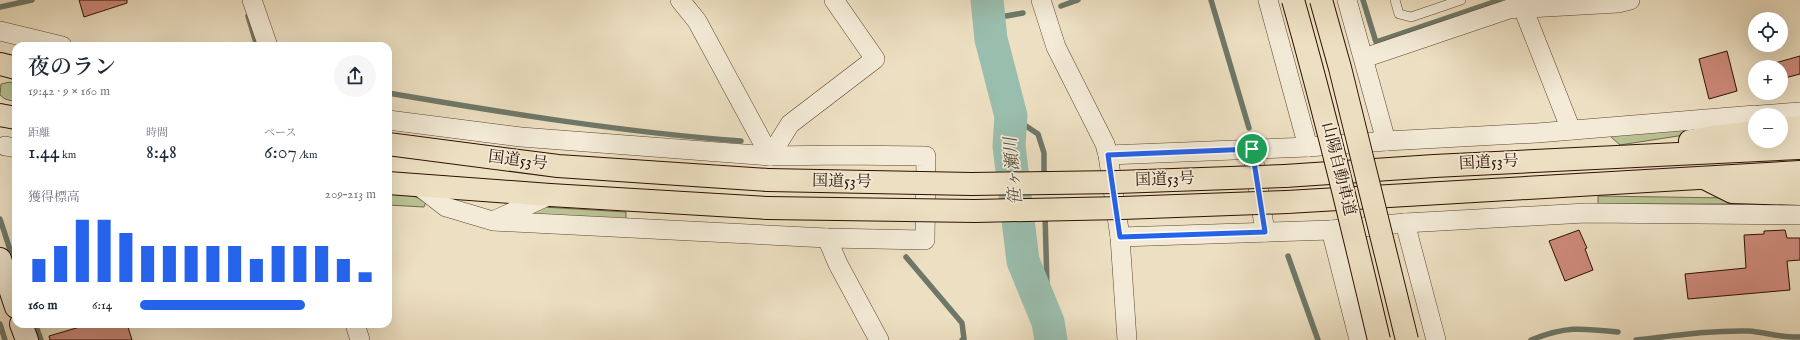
<!DOCTYPE html>
<html lang="ja">
<meta charset="utf-8">
<style>
body{margin:0;font-family:"IM FELL English","Noto Serif JP",serif;background:#f6f6f7;color:#1f2937;height:100vh;display:flex;flex-direction:column;font-size:15px;white-space:nowrap}
*{box-sizing:border-box;margin:0}
p{font-size:13px;color:#747a83}
.icon{flex:none;width:22px;height:22px;fill:none;stroke:currentColor;stroke-width:2;stroke-linecap:round;stroke-linejoin:round}
.map{position:relative;flex:1;overflow:hidden}
.panel{position:absolute;left:12px;top:42px;width:380px;height:286px;display:flex;flex-direction:column;background:#fff;border-radius:12px;box-shadow:0 4px 16px #0002}
.panel>*{flex:none}
.fabs{position:absolute;left:1748px;top:12px;display:grid;gap:8px}
.fabs a{display:grid;place-items:center;width:40px;height:40px;border-radius:50%;background:#fff;box-shadow:0 4px 16px #0002;font-size:20px}
.pin{position:absolute;display:grid;place-items:center;width:34px;height:34px;color:#fff;margin:-17px;border:2px solid #fff;border-radius:50%;box-shadow:0 1px 4px #0007}
.round{display:grid;place-items:center;flex:none;width:42px;height:42px;border-radius:21px;background:#f6f6f7}
.overview{display:flex;align-items:center;justify-content:space-between;height:68px;padding:0 16px}
h1{font-size:22px;font-weight:600;line-height:30px}
.metrics{display:grid;grid-template-columns:repeat(3,1fr);gap:6px;height:68px;padding:4px 16px}
.metrics div{display:grid;align-content:center}
.metrics b{font-size:20px;font-weight:600}
.metrics small{font-size:11px;font-weight:400}
.metrics p{font-size:11px}
.chart{height:112px;padding:8px 16px}
.chart p{display:flex;justify-content:space-between}
.chart svg{width:100%;height:72px;margin-top:4px;stroke:#2563eb;stroke-width:6}
ul{padding:0 16px;list-style:none;font-size:13px}
li{display:grid;grid-template-columns:64px 48px 1fr;align-items:center;height:30px}
li i{height:10px;border-radius:5px;background:#2563eb}
.map>svg:first-child{display:block}
</style>
<div class="map">
<svg width="1800" height="340" viewBox="0 0 1800 340">
<rect width="100%" height="100%" fill="#ede0c2"/>
<filter id="stains"><feTurbulence type="fractalNoise" baseFrequency=".005" numOctaves="4"/><feColorMatrix values="0 0 0 0 .2 0 0 0 0 .09 0 0 0 0 .02 0 0 0 .5 -.17"/></filter>
<radialGradient id="worn" r=".72"><stop offset=".6" stop-color="#630" stop-opacity="0"/><stop offset="1" stop-color="#630" stop-opacity=".3"/></radialGradient>
<g fill="#b9c293" stroke="#73684a">
<polygon points="10,82 16,84 16,102 5,99 0,95 1,84"/>
<polygon points="1736,125 1736,127 1620,145 1610,136"/>
<polygon points="388,194 412,195 426,202 424,207 388,205"/>
<polygon points="1598,196 1730,198 1744,204 1598,204"/>
<polygon points="543,207 626,212 626,224 518,217"/>
</g>
<g fill="none" stroke-linecap="round" stroke-linejoin="round">
<g stroke="#6e7869" stroke-width="5.5">
<polyline points="1211,0 1249,128"/>
<polyline points="1363,0 1376,42 1500,0"/>
<polyline points="1061,6 1078,0"/>
<polyline points="0,7 32,0"/>
<polyline points="248,16 257,46"/>
<polyline points="989,19 1023,13"/>
<path d="M388,93c117,20 234,39 353,48"/>
<polyline points="1011,116 1038,134 1044,153 1044,179"/>
<polyline points="1045,214 1048,322"/>
<polyline points="0,219 16,268"/>
<polyline points="1288,256 1318,340"/>
<polyline points="906,257 962,323 964,339 962,340"/>
<polyline points="0,324 5,340"/>
<polyline points="35,324 41,340"/>
<path d="M1531,340c35,-14 50,-12 87,-8"/>
<path d="M1636,340c37,-4 75,-10 112,-9 17,1 34,7 52,6"/>
</g>
<polyline stroke="#9abeae" stroke-width="33" points="987,0 991,39 1011,116 1009,146 1023,261 1048,322 1051,340"/>
</g>
<g fill="#cd8a7a" stroke="#2d0f02">
<polygon points="79,0 127,0 127,3 84,17"/>
<polygon points="1727,51 1737,91 1709,99 1699,59"/>
<polygon points="1800,56 1800,74 1781,79 1781,67 1769,67 1768,65"/>
<polygon points="1579,230 1587,248 1585,249 1593,270 1565,281 1549,241"/>
<polygon points="1785,230 1787,238 1800,238 1800,260 1787,261 1790,290 1688,299 1685,274 1746,268 1744,235 1764,234 1764,231"/>
<polygon points="90,324 127,324 132,340 50,340 49,336"/>
</g>
<g fill="none" stroke-linecap="round" stroke-linejoin="round">
<defs>
<polyline id="lane" points="1395,0 1399,14 1411,17 1461,0"/>
<g id="street">
<polyline points="252,0 268,46"/>
<polyline points="1041,0 1056,47 1105,144 1108,155 1120,237 1127,340"/>
<polyline points="1268,0 1308,147 1386,141"/>
<polyline points="1347,0 1386,141 1537,133 1755,115"/>
<polyline points="1523,8 1571,130"/>
<polyline points="0,31 62,46"/>
<polyline points="1364,58 1509,9 1618,3 1630,0"/>
<polyline points="1760,115 1800,112"/>
<polyline points="388,120 521,137 770,156 790,124 875,59 834,0"/>
<polyline points="5,146 16,148"/>
<polyline points="1252,149 1265,232"/>
<polyline points="1108,155 1308,147"/>
<polyline points="419,186 446,207 493,221 827,238 925,240 926,156 843,155 770,156 697,21 680,0"/>
<polyline points="495,220 550,195"/>
<polyline points="1405,223 1436,340"/>
<polyline points="1331,230 1359,340"/>
<polyline points="1120,237 1331,230 1405,223 1586,213 1800,215"/>
<polyline points="827,238 838,264 879,340"/>
<polyline points="355,324 360,340"/>
</g>
<g id="secondary">
<polyline points="0,259 16,307"/>
<polyline points="21,324 27,340"/>
</g>
<g id="highway">
<polyline points="0,64 16,68"/>
<polyline points="0,115 16,118"/>
<polyline points="1781,129 1800,127"/>
<polyline points="1690,141 1713,137 1755,132"/>
<polyline points="388,144 558,166 768,180"/>
<polyline points="1285,176 1434,166 1800,148"/>
<polyline points="1704,178 1732,192 1800,194"/>
<polyline points="388,183 550,195 767,208"/>
<polyline points="1287,202 1800,172"/>
</g>
</defs>
<use href="#lane" stroke="#5d4332" stroke-width="10"/>
<use href="#street" stroke="#5d4332" stroke-width="20"/>
<use href="#secondary" stroke="#2d0f02" stroke-width="24"/>
<use href="#highway" stroke="#2d0f02" stroke-width="24"/>
<use href="#lane" stroke="#f3ebd7" stroke-width="9"/>
<use href="#street" stroke="#f3ebd7" stroke-width="19"/>
<use href="#secondary" stroke="#f3ebd7" stroke-width="22"/>
<use href="#highway" stroke="#ede0c2" stroke-width="22"/>
<defs>
<g id="highway-bridge">
<path d="M1293,0c32,113 59,226 86,340"/>
<polyline points="1321,0 1340,68 1407,340"/>
<polyline points="768,180 972,184 1117,182 1285,176"/>
<polyline points="767,208 975,211 1122,208 1287,202"/>
</g>
</defs>
<use href="#highway-bridge" stroke="#2d0f02" stroke-width="24" stroke-linecap="butt"/>
<use href="#highway-bridge" stroke="#ede0c2" stroke-width="22"/>
</g>
<g fill="none" stroke-linecap="round" stroke-linejoin="round">
<defs>
<polygon id="route" points="1252,149 1265,232 1120,237 1108,155"/>
</defs>
<use href="#route" stroke="#fff" stroke-width="8"/>
<use href="#route" stroke="#2563eb" stroke-width="5"/>
</g>
<g text-anchor="middle" dominant-baseline="central" stroke-width="3.5" stroke-linejoin="round" paint-order="stroke">
<g font-size="16" fill="#2d0f02" stroke="#f3ebd7">
<text transform="translate(518 161) rotate(7)">国道53号</text>
<text transform="translate(1489 163) rotate(-3)">国道53号</text>
<text transform="translate(1338 169) rotate(76)">山陽自動車道</text>
<text transform="translate(1165 180) rotate(-2)">国道53号</text>
<text transform="translate(842 182) rotate(1)">国道53号</text>
</g>
<g font-size="17" font-style="italic" fill="#534c3e" stroke="#f3ebd7">
<text transform="translate(1014 171) rotate(-95)">笹ヶ瀬川</text>
</g>
</g>
<rect width="100%" height="100%" filter="url(#stains)"/>
<rect width="100%" height="100%" fill="url(#worn)"/>
</svg>
<div class="fabs">
<a><svg class="icon" aria-label="locate" viewBox="0 0 24 24"><circle cx="12" cy="12" r="6"/><path d="M12 2v4M12 18v4M2 12h4M18 12h4"/></svg></a>
<a>+</a>
<a>−</a>
</div>
<div class="pin" style="left:1252px;top:149px;background:#1e9e55"><svg class="icon" aria-label="arrive" viewBox="0 0 24 24"><path d="M6 21V4h12l-3 4 3 4H6"/></svg></div>
<section class="panel">
<div class="overview"><div><h1>夜のラン</h1><p>19:42 · 9 × 160 m</p></div><a class="round"><svg class="icon" aria-label="share" viewBox="0 0 24 24"><path d="M12 15V3M7 8l5-5 5 5M5 13v7h14v-7"/></svg></a></div>
<div class="metrics">
<div><p>距離</p><b>1.44<small> km</small></b></div>
<div><p>時間</p><b>8:48</b></div>
<div><p>ペース</p><b>6:07<small> /km</small></b></div>
</div>
<div class="chart"><p><span>獲得標高</span>209–213 m</p>
<svg viewBox="0 0 160 44" preserveAspectRatio="none"><path d="M5 44V30M15 44V22M25 44V6M35 44V6M45 44V14M55 44V22M65 44V22M75 44V22M85 44V22M95 44V22M105 44V30M115 44V22M125 44V22M135 44V22M145 44V30M155 44V38"/></svg>
</div>
<ul>
<li><b>160 m</b>6:14<i style="width:70%"></i></li>
</ul>
</section>
</div>
